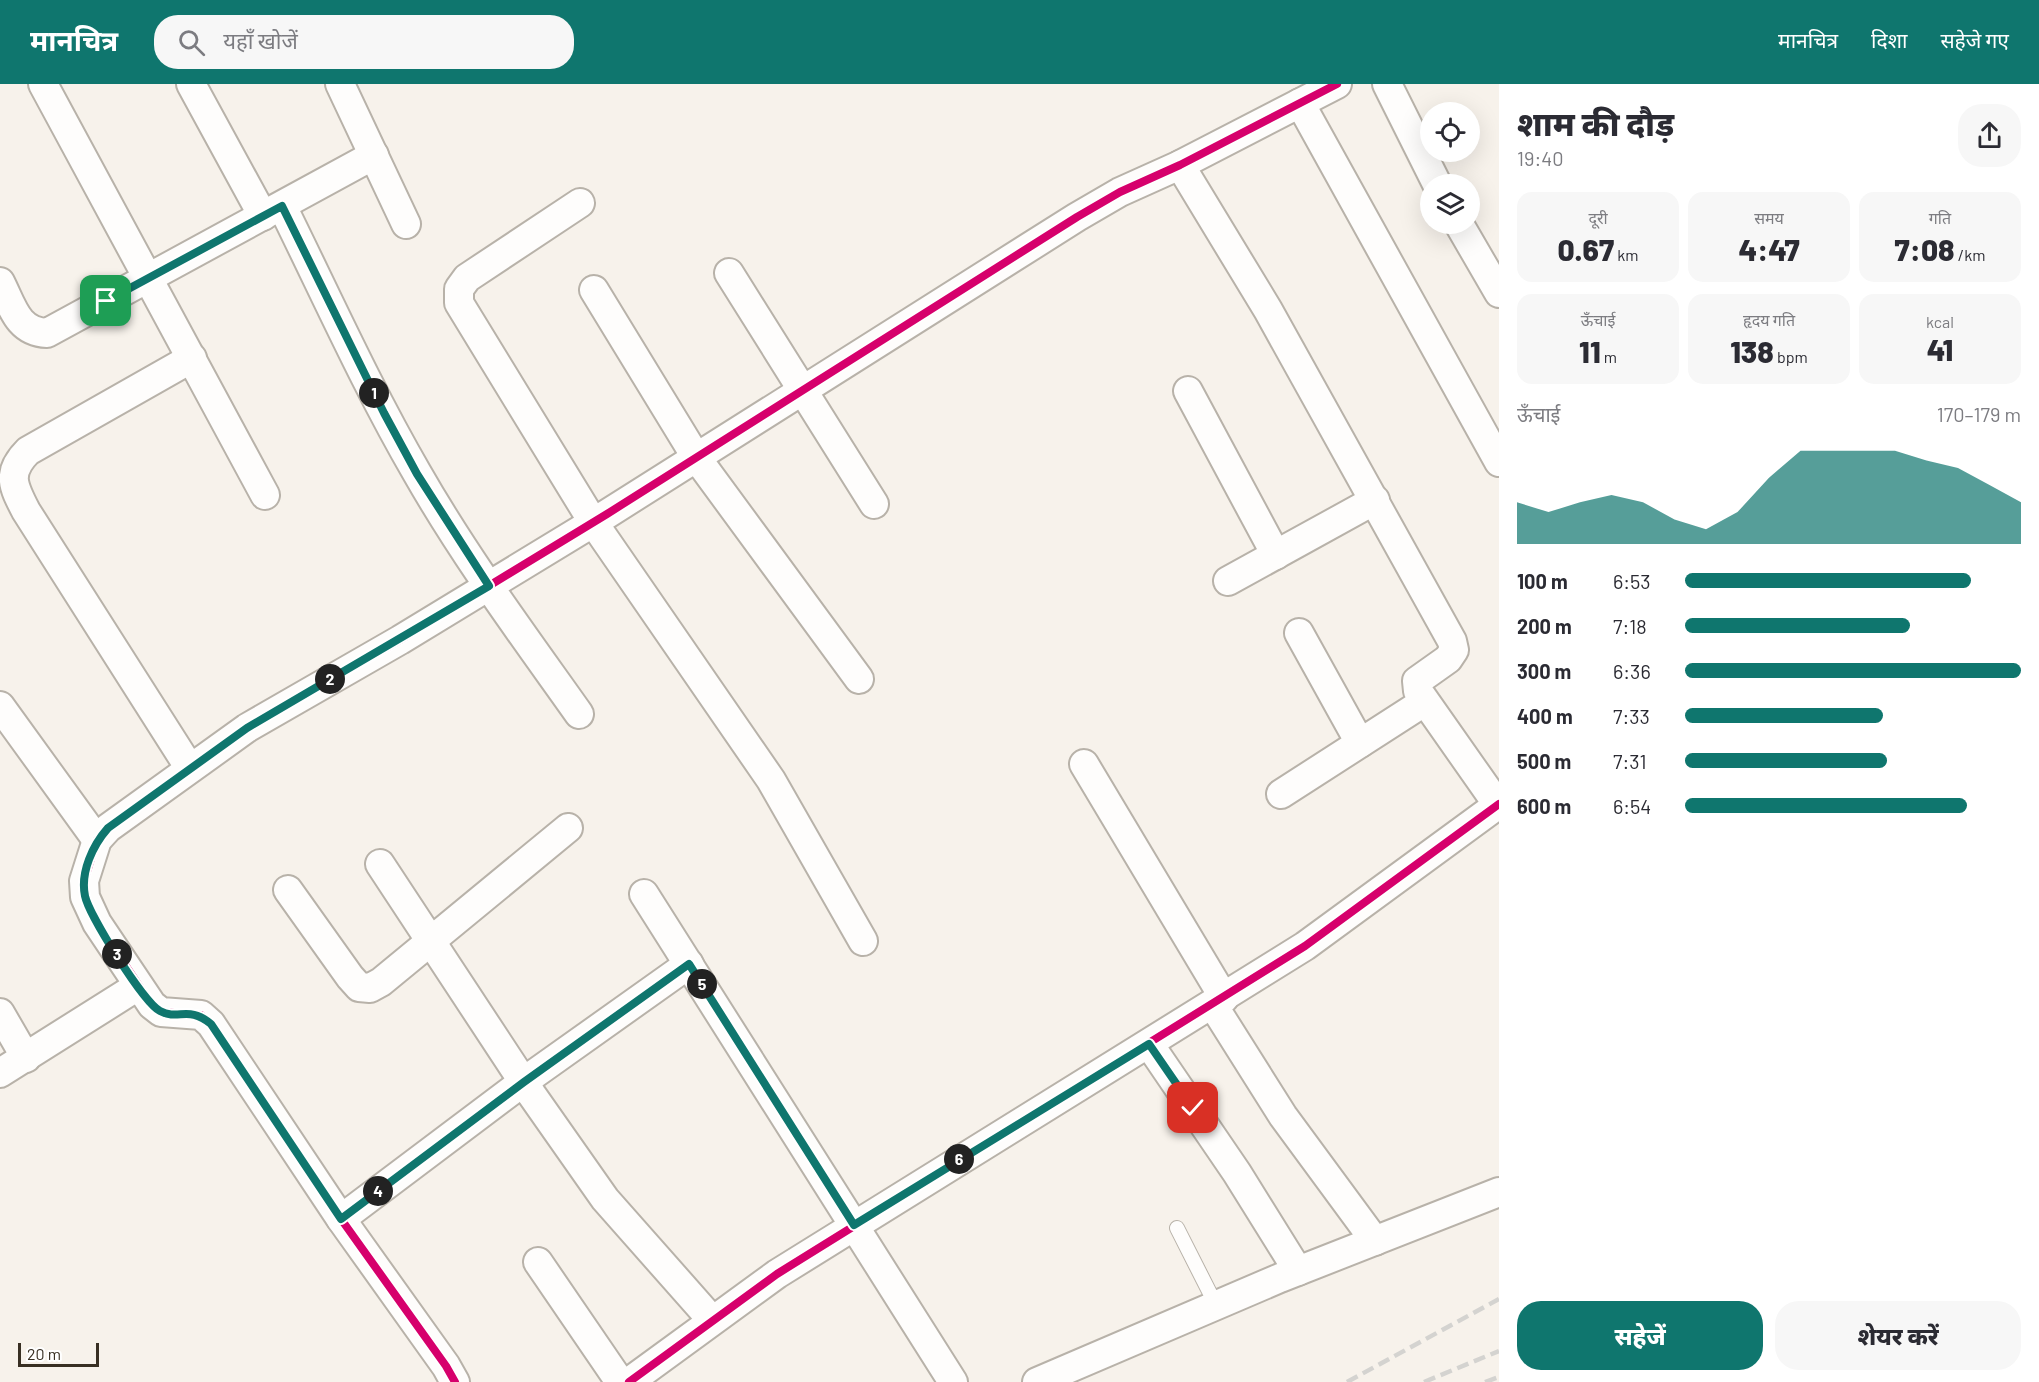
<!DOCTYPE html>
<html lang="hi">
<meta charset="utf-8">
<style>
body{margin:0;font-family:Barlow,"Noto Sans Devanagari",sans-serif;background:#f7f7f7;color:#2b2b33;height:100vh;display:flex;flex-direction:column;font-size:22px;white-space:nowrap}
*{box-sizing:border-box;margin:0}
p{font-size:20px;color:#7c7c81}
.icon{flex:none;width:33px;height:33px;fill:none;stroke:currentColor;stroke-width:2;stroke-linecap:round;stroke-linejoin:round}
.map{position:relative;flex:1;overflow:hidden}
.details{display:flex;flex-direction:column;background:#fff;width:540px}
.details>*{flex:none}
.buttons{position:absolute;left:1420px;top:18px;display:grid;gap:12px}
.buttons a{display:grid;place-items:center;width:60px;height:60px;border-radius:50%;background:#fff;box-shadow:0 6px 24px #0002;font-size:30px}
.scale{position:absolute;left:18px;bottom:15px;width:81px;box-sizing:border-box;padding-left:6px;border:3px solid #382f23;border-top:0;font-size:16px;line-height:21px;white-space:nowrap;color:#382f23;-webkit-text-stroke:4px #fff;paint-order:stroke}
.pin{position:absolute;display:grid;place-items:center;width:51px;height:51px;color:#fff;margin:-26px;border-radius:12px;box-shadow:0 3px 9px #0006}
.km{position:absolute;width:30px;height:30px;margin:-15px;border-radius:50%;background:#222;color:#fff;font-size:16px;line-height:30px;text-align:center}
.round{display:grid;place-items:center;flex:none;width:63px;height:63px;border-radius:24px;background:#f7f7f7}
.summary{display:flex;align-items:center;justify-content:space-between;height:102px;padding:0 18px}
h1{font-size:33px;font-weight:800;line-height:45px}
.stats{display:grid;grid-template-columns:repeat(3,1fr);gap:9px;height:102px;padding:6px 18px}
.stats div{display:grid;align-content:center;border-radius:15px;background:#f7f7f7;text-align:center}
.stats b{font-size:30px;font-weight:800}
.stats small{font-size:16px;font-weight:400}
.stats p{font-size:16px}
.chart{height:168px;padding:12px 18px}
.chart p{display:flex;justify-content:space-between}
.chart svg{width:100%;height:108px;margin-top:6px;fill:#0f766e;opacity:.7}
.cta{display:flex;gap:12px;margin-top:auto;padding:12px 18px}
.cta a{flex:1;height:69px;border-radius:24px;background:#0f766e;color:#fff;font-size:24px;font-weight:800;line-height:69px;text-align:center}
.cta a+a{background:#f7f7f7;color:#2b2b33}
ul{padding:0 18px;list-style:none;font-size:20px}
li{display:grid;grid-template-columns:96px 72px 1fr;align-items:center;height:45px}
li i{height:15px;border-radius:8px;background:#0f766e}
header{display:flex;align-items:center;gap:36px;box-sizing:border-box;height:84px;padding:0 30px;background:#0f766e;color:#fff}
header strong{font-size:28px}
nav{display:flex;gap:33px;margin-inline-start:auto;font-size:21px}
.search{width:420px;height:54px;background:#f7f7f7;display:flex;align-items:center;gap:15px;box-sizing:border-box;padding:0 21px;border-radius:24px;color:#7c7c81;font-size:22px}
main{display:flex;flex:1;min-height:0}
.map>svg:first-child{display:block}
</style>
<header>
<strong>मानचित्र</strong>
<div class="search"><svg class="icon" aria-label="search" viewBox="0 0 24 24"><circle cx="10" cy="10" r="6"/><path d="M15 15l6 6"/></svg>यहाँ खोजें</div>
<nav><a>मानचित्र</a><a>दिशा</a><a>सहेजे गए</a></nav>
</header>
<main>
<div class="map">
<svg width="1499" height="1298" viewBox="0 0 1499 1298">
<rect width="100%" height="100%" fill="#f7f2eb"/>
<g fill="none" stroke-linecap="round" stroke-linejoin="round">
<defs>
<polyline id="service" points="1177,1144 1216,1221"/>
<g id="minor">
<polyline points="43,0 265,411"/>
<polyline points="191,0 263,132"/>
<polyline points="340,0 406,140"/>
<polyline points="1387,0 1437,100"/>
<polyline points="1300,19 1499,378"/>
<polyline points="1180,81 1268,226 1452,557 1454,566 1448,575 1417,597 1418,607 1498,721"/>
<polyline points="580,119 467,194 459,205 459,219 593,438 771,696 863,857"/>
<path d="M282,122c44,89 85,181 135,267 48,84 106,162 162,241"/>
<polyline points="1459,140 1499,209"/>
<polyline points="729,189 874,420"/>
<path d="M0,198c12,23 17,50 47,51l327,-178"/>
<polyline points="594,206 696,373 859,595"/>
<polyline points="1188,307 1276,471"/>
<polyline points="1228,497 1375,416"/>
<polyline points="1299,549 1360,659"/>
<polyline points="0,622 97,756"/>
<polyline points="1084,680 1224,914"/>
<path d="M189,683l-163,-256c-13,-25 -20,-38 2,-60l164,-93"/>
<polyline points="1281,710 1424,618"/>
<polyline points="380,780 532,1011 605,1115 712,1236"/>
<polyline points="288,806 350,893 359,903 370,904 381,898 568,744"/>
<polyline points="644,810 953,1298"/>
<polyline points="1213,921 1283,1032 1375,1157"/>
<polyline points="0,929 26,974"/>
<polyline points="1149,960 1237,1089 1298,1187"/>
<polyline points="0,989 138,902"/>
<polyline points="341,1135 523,998 689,880"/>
<polyline points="538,1178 620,1298"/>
<polyline points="455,1298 446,1282 341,1135 211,940 201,931 161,928 152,921 97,839 85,813 84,797 97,756 108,744 247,644 400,556 607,430 1077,133 1120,108 1180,81 1337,0"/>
<polyline points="629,1298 777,1190 1305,862 1499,720"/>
<polyline points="1037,1298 1280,1194 1499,1108"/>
</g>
</defs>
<use href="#service" stroke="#b8b2a9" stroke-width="16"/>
<use href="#minor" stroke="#b8b2a9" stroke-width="32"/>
<use href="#service" stroke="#fefdfc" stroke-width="14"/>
<use href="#minor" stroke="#fefdfc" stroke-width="28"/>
<g stroke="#d4d3d0" stroke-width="4.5" stroke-dasharray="12 6" stroke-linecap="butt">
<polyline points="1347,1298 1499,1215"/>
<polyline points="1424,1298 1499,1267"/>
<polyline points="1485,1298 1499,1293"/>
</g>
<defs>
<g id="cycleway">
<polyline points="455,1298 446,1282 341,1135 211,940 201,931 161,928 152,921 97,839 85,813 84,797 97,756 108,744 247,644 400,556 607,430 1077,133 1120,108 1180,81 1337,0"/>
<polyline points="629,1298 777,1190 1305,862 1499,720"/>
</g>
</defs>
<use href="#cycleway" stroke="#fff" stroke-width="11"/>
<use href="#cycleway" stroke="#d6006c" stroke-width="8"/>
</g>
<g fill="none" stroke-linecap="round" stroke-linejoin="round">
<defs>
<path id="route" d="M106,217l176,-95 102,207 33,61 72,112 -242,142 -139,100c-15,17 -28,44 -23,68 4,19 58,106 75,115 19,10 28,-6 51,13l130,195 183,-137 165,-118 165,261 295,-181 44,64"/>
</defs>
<use href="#route" stroke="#fff" stroke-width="12"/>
<use href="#route" stroke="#0f766e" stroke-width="8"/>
</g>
</svg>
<div class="buttons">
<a><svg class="icon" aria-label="locate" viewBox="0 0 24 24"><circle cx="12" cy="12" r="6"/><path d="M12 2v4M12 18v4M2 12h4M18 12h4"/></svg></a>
<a><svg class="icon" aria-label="layers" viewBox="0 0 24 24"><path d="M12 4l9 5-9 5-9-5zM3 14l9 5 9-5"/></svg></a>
</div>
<div class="scale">20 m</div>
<div class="pin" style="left:106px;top:217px;background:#1e9e55"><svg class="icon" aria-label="arrive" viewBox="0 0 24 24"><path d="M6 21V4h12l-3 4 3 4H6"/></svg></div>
<div class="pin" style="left:1193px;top:1024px;background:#d93025"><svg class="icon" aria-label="check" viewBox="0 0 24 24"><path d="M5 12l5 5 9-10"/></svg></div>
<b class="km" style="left:374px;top:309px">1</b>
<b class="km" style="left:330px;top:595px">2</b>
<b class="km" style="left:117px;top:870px">3</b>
<b class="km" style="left:378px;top:1107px">4</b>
<b class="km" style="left:702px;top:900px">5</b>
<b class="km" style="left:959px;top:1075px">6</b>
</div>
<section class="details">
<div class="summary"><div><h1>शाम की दौड़</h1><p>19:40</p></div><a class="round"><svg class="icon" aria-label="share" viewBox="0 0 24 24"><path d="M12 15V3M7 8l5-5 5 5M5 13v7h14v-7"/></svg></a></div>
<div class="stats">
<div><p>दूरी</p><b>0.67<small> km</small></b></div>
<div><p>समय</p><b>4:47</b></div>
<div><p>गति</p><b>7:08<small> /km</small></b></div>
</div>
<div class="stats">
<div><p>ऊँचाई</p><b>11<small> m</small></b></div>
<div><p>हृदय गति</p><b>138<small> bpm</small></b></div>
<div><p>kcal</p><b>41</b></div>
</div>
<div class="chart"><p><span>ऊँचाई</span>170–179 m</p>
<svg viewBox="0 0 160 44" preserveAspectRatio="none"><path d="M0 44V27L10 31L20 27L30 24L40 27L50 34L60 38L70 31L80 17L90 6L100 6L110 6L120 6L130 10L140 13L150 20L160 27V44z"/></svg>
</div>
<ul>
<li><b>100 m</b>6:53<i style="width:85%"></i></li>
<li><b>200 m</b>7:18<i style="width:67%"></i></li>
<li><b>300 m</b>6:36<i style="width:100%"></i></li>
<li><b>400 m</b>7:33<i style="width:59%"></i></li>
<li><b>500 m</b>7:31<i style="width:60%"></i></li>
<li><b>600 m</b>6:54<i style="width:84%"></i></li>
</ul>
<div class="cta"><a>सहेजें</a><a>शेयर करें</a></div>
</section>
</main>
